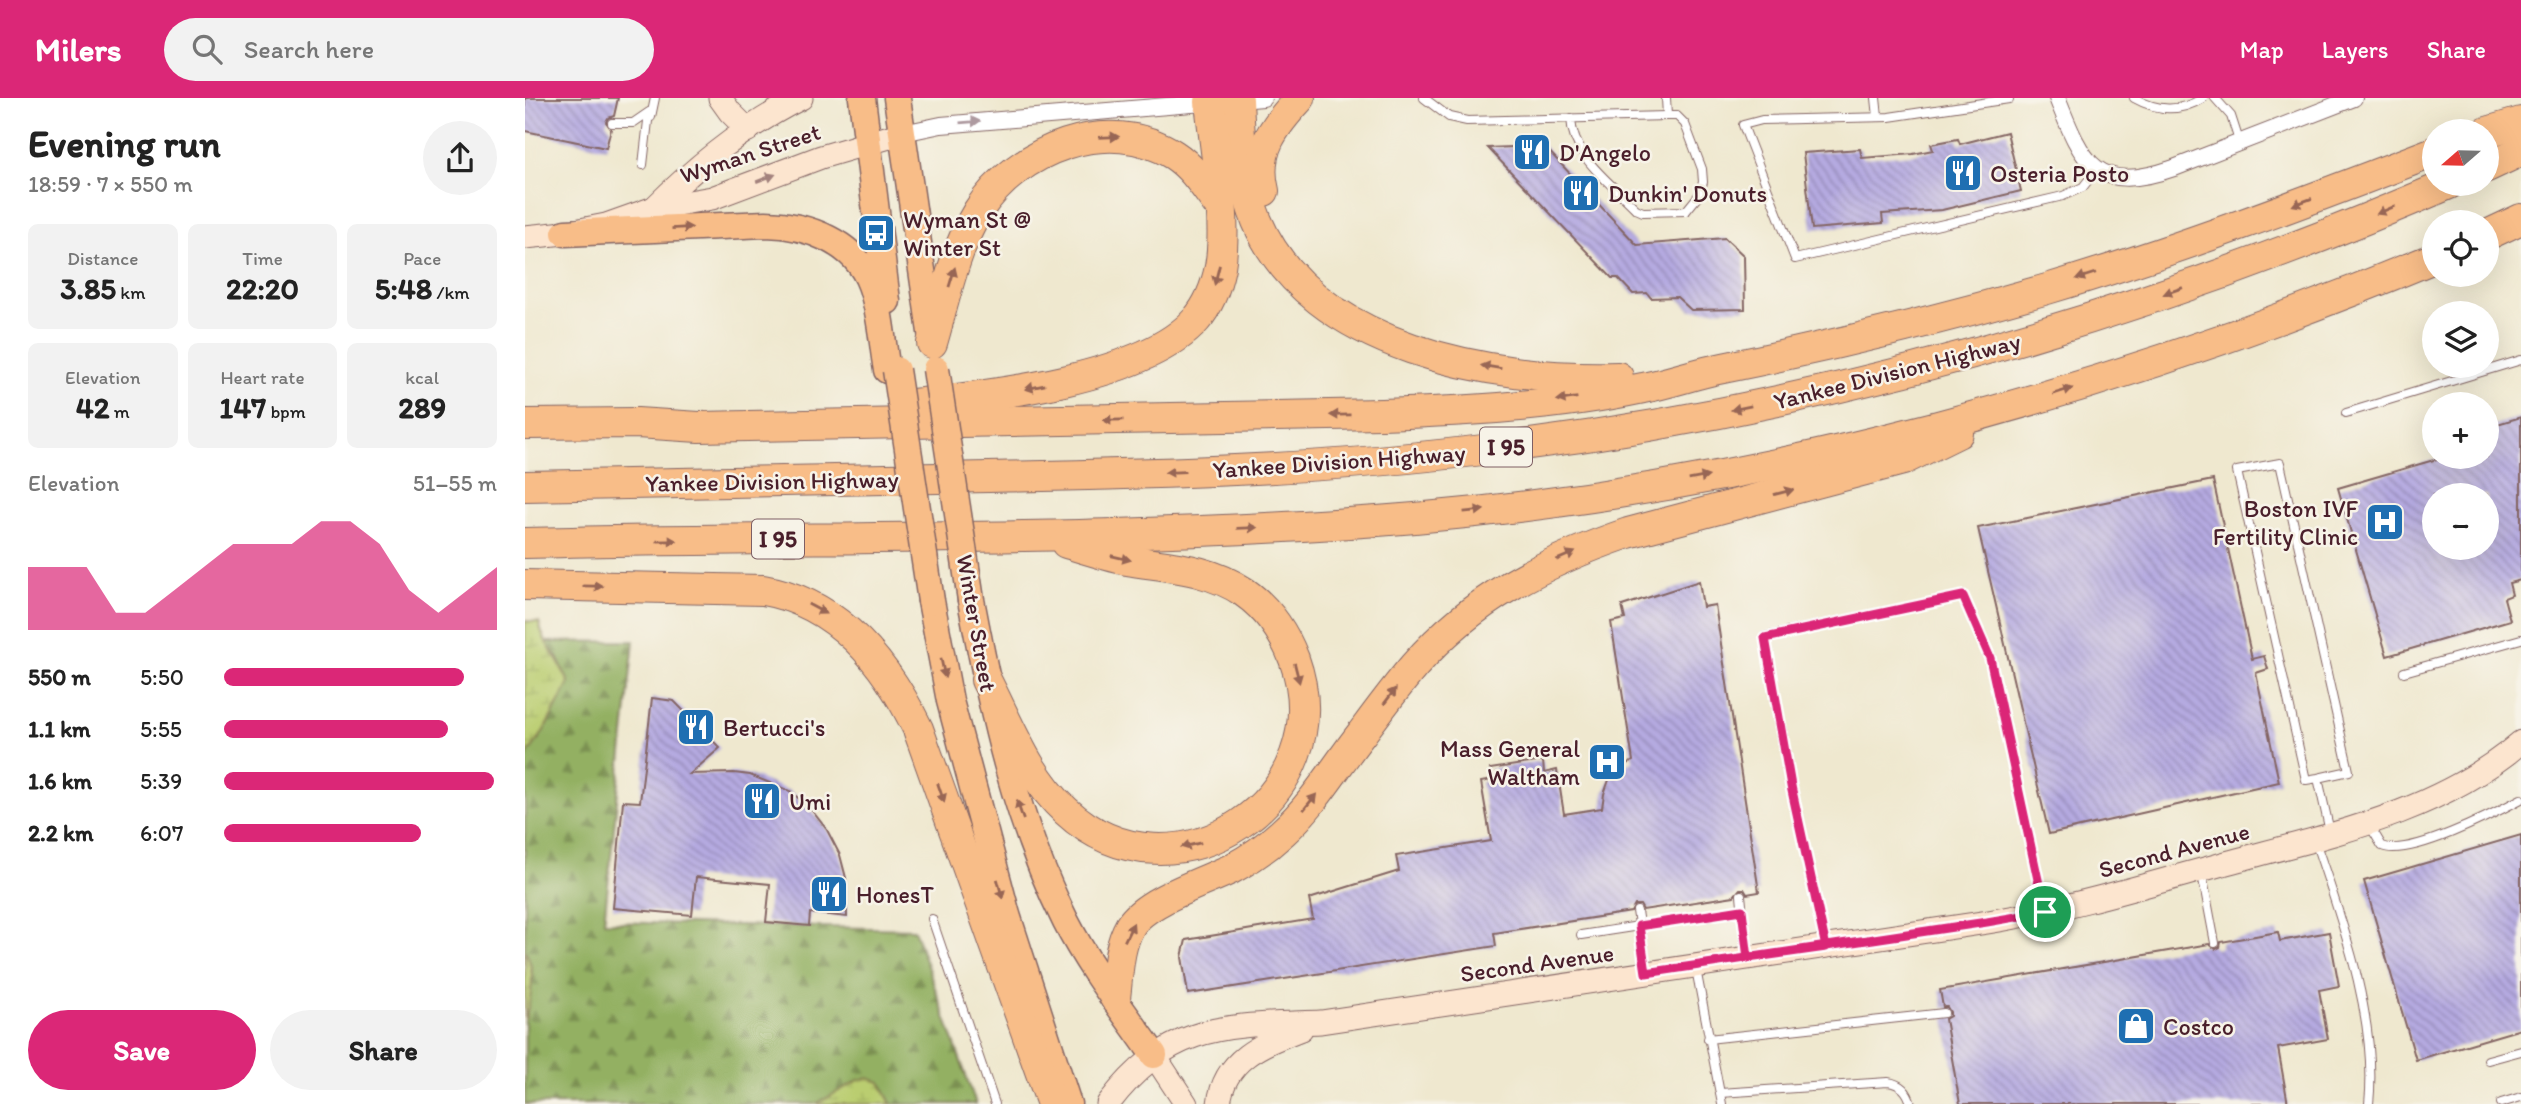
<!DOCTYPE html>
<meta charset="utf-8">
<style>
body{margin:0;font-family:Itim,sans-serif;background:#f2f2f2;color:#222;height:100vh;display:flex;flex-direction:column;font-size:26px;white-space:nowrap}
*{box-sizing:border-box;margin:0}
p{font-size:23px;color:#767676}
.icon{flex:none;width:38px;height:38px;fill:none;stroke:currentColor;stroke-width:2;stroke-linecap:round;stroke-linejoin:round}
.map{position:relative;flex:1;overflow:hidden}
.panel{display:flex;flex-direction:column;background:#fff;width:525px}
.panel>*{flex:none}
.needle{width:46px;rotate:250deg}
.tools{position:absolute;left:1897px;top:21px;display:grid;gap:14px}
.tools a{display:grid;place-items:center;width:77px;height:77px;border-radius:50%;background:#fff;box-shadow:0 7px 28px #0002;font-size:35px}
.pin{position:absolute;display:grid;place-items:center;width:60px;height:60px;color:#fff;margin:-30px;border:4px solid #fff;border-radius:50%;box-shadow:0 2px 7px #0007}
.round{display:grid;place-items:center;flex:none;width:74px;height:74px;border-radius:37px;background:#f2f2f2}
.summary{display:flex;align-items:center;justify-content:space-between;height:119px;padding:0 28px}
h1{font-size:38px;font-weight:800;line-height:52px}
.metrics{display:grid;grid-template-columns:repeat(3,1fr);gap:10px;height:119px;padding:7px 28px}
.metrics div{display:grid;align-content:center;border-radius:10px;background:#f2f2f2;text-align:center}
.metrics b{font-size:30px;font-weight:800}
.metrics small{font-size:19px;font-weight:400}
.metrics p{font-size:19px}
.chart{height:196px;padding:14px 28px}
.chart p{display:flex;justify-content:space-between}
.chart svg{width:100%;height:126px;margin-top:7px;fill:#db2777;opacity:.7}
.action{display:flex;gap:14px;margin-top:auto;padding:14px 28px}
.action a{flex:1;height:80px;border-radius:42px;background:#db2777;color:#fff;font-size:28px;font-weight:800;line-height:80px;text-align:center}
.action a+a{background:#f2f2f2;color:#222}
ul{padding:0 28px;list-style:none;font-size:23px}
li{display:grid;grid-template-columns:112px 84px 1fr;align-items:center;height:52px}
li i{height:18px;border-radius:9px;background:#db2777}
header{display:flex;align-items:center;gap:42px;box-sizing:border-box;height:98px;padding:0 35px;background:#db2777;color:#fff}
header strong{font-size:33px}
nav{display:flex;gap:38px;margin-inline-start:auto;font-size:24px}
.search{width:490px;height:63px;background:#f2f2f2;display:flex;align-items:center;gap:18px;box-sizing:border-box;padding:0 24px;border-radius:38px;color:#767676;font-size:26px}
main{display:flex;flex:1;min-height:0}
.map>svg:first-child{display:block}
</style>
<header>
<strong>Milers</strong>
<div class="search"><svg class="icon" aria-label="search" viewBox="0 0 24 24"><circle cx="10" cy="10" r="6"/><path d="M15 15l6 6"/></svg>Search here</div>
<nav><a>Map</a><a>Layers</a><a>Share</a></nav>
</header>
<main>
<section class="panel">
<div class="summary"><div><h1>Evening run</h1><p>18:59 · 7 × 550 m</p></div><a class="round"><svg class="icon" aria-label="share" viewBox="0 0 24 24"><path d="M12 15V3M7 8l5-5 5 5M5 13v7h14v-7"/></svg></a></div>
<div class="metrics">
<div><p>Distance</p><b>3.85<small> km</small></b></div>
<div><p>Time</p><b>22:20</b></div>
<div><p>Pace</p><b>5:48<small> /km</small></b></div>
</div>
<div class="metrics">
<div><p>Elevation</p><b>42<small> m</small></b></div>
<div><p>Heart rate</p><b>147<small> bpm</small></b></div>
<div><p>kcal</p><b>289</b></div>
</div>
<div class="chart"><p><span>Elevation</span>51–55 m</p>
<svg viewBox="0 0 160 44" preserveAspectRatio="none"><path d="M0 44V22L10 22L20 22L30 38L40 38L50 30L60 22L70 14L80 14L90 14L100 6L110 6L120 14L130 30L140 38L150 30L160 22V44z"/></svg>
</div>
<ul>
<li><b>550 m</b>5:50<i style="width:88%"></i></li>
<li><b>1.1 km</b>5:55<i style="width:82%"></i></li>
<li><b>1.6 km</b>5:39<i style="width:99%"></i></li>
<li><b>2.2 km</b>6:07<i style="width:72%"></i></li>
</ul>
<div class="action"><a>Save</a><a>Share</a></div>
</section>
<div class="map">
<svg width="1996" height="1006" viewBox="0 0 1996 1006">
<defs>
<pattern id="forest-firs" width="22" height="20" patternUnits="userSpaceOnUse" patternTransform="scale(1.75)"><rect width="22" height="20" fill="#93b062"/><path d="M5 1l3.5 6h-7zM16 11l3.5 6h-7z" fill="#7a8f51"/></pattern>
<pattern id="wetland-marsh" width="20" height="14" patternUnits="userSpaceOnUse" patternTransform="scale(1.75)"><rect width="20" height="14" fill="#bacd70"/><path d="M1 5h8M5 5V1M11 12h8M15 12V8" fill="none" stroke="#a1b061"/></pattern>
<pattern id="building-back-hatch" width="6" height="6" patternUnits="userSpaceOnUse" patternTransform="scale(1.75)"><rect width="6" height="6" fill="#b5aae1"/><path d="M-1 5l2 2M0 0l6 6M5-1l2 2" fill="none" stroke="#958ab7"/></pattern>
</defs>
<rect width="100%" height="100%" fill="#f7f3e8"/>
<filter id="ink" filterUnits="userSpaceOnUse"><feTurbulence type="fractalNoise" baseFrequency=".0143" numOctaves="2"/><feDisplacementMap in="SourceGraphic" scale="14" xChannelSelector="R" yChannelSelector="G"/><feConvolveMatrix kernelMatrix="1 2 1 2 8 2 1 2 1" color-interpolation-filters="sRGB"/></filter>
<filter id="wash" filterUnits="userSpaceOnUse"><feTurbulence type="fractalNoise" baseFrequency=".00686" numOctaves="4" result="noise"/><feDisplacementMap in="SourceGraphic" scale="28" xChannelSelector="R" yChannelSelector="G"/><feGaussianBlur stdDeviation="1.57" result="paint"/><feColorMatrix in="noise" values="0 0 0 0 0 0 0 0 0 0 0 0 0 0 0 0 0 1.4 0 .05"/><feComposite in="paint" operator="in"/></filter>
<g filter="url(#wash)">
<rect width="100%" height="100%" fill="#efe8cf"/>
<path fill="url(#forest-firs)" stroke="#6e6846" stroke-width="2" d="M109,543l-30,281 310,7 62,175h-85l-11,-22 -41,10 -23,12h-291c0,-27 0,-57 0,-84 3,-25 14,-44 0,-70v-192l17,-24 27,-51 -12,-26 -13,-15z"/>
<g fill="url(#wetland-marsh)" stroke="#82764e" stroke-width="2">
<path d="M0,523l14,1c4,23 21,38 30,61l-27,51 -17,24z"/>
<path d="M0,852c12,22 6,47 0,70z"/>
<polygon points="343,980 355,984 366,1006 291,1006 334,982"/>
</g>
<g id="blocks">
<g fill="url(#building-back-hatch)" fill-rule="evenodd">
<polygon points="0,0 93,0 89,18 83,20 81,24 86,31 81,50 0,33"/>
<polygon points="1482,34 1496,93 1417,112 1357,116 1358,125 1287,131 1278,55 1335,51 1337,60 1388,56 1408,52 1406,46 1433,41 1435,46"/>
<polygon points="1019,48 1112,147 1200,140 1219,158 1220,211 1166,212 1152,199 1126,200 1122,195 1108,196 1093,180 1087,180 963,50"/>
<path d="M1996,319v163l-12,3 3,12 -8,3 6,22 -123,36 -49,-168 106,-31h43v-30zM1909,397h53v53h-53z"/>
<polygon points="1688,382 1727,561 1739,558 1743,571 1731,575 1754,684 1524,736 1453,430"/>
<polygon points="1174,483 1178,509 1190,507 1234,794 1222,796 1219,791 1215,791 1209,798 1118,812 1115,807 1110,807 1106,814 969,835 971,848 663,896 657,859 661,842 788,821 784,801 874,773 871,758 966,743 956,684 967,682 965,671 1018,663 1019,675 1032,672 1039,716 1077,710 1079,696 1084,682 1094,671 1108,663 1086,524 1100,521 1097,508"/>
<polygon points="127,600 149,603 195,650 165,676 209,675 225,677 265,693 285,710 302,732 315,757 321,780 322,819 285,815 284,828 241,824 245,786 171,779 167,817 88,810 98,703 115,704"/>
<polygon points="1996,737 1996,931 1891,962 1839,783"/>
<polygon points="1753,834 1755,843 1804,834 1814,888 1794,892 1803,941 1753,950 1763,1006 1435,1006 1420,921 1425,918 1425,914 1422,909 1418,909 1415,892 1684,846 1691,851 1695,849 1696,844"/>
</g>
</g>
</g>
<g filter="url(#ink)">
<use href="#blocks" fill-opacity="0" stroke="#846564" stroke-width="2"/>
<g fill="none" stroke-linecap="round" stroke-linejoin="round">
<defs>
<g id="lane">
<path d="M899,0l25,19 18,4 200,-5h10l8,8 17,45 1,13 -4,13 -13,16 -43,1 -7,-3c-25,-26 -64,-52 -65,-91"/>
<polyline points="1141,0 1142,18"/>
<polyline points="1351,0 1353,19"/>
<path d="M1609,0c23,13 45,15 69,0"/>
<polyline points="1690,0 1706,18 1715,46"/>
<polyline points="1484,1 1364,19 1237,22 1218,27 1270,161 1538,98 1558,89 1572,71"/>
<polyline points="126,19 130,0"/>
<polyline points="87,25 108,25 124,14 118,67"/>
<polyline points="1821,315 1996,262"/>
<polyline points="1879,574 1996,541"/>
<polyline points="1793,680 1824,673 1755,365 1712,373 1781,682 1793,680 1805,734"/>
<path d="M1845,728l12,20c27,12 113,-33 139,-47"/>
<path d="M1790,743c27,80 63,178 54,263"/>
<polyline points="1677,776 1690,845"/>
<polyline points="1216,797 1222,857"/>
<polyline points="1112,813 1121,872"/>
<polyline points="407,821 470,1006"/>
<polyline points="1056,837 1217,812"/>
<polyline points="1300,846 1266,688 1240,539 1438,498 1465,560 1519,810"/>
<polyline points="1171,871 1197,1006"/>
<polyline points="1183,941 1419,915"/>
<polyline points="1963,962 1996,953"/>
<path d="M1195,995l168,-11c13,2 20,9 23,22"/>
<polyline points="1976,1005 1996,999"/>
</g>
<g id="street">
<path d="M1532,0c26,66 39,97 117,70l180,-70"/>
<polyline points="378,35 416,27 738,0"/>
</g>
<g id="secondary">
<polyline points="195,0 205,14 223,32"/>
<path d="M129,110c42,-42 93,-83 147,-110"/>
<polyline points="0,139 40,135 81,127 129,110 187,100 296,59 378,35"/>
<polyline points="629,957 661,1006"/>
<path d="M583,1006c64,-83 117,-78 213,-82l667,-100c78,-13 155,-36 231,-57 105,-29 217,-50 302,-123"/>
<path d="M694,1006c5,-46 44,-60 82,-75"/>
</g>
<g id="primary">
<polyline points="337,0 362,203"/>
<polyline points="372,0 407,241"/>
<path d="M40,135l201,-9c41,1 90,18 105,61 10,27 11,58 16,85"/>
<path d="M446,502c21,112 44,220 95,322 24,47 58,90 88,133"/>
<polyline points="406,503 425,603 482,817 543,1006"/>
</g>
<g id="highway">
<path d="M713,2c2,40 3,83 19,121 54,128 238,160 361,156"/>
<polyline points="1962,34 1996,24"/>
<polyline points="1962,69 1996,53"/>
<path d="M739,93c-10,-40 10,-65 36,-93"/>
<polyline points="1962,137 1996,121"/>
<path d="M407,245c13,-44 22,-93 46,-132 39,-62 131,-98 196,-56 20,13 32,34 46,52"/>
<path d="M388,306c75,-8 231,-25 283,-84 13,-15 20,-33 24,-53 8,-45 -5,-118 -10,-165"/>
<path d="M0,326l112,-1 62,4 683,-13c87,-3 176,-8 261,-26 27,-5 53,-15 80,-20 109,-22 217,-48 324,-79 131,-39 260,-88 387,-137"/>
<path d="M0,388c155,-3 309,-6 464,-9 168,-3 335,-7 502,-28 331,-40 653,-133 958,-265"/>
<path d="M0,445c296,-8 594,0 890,-25 350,-31 695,-125 1019,-260"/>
<path d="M0,487l238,5c76,13 123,73 155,139l134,375"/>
<path d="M461,582c23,44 42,97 80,131 108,100 278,-14 228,-152 -10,-26 -27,-51 -50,-67 -35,-24 -76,-25 -117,-32 -20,-4 -41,-11 -61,-17"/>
<path d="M590,900c3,-24 3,-51 15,-72 15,-25 74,-44 101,-57 19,-10 36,-22 52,-37 31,-28 53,-66 79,-99 17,-23 34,-46 52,-67 59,-68 130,-104 214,-133l275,-73 55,-27"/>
</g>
</defs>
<use href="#lane" stroke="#846564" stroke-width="10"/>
<use href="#street" stroke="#846564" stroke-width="18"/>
<use href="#secondary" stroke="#846564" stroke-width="25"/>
<use href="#primary" stroke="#846564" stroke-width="29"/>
<use href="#highway" stroke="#846564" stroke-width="32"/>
<use href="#lane" stroke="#fff" stroke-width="8"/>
<use href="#street" stroke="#fff" stroke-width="16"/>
<use href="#secondary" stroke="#fce5cf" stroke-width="23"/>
<use href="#primary" stroke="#f8bd88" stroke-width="26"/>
<use href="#highway" stroke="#f8bd88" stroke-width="30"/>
<defs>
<g id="primary-bridge">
<polyline points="411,271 446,502"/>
<polyline points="371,272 406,503"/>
</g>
</defs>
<use href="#primary-bridge" stroke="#846564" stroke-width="29" stroke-linecap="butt"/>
<use href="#primary-bridge" stroke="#f8bd88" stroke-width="26"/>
</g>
<defs><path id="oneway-solid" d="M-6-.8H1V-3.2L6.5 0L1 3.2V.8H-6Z" transform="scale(1.75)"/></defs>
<use fill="#ae9aa0" href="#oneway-solid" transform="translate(445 24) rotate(-5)"/>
<g fill="#986655">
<use href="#oneway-solid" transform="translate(584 39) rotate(-2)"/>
<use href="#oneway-solid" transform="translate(1777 104) rotate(160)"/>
<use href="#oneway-solid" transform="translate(1861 112) rotate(157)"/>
<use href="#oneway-solid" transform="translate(157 130) rotate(-3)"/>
<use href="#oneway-solid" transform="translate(692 177) rotate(104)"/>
<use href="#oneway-solid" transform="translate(1561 178) rotate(162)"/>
<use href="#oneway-solid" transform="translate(427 179) rotate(-73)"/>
<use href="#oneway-solid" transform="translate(1648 193) rotate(161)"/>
<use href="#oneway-solid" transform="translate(966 269) rotate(-171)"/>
<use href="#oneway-solid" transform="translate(510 289) rotate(169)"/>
<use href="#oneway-solid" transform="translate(1538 293) rotate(-17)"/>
<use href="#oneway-solid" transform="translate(1042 301) rotate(172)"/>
<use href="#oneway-solid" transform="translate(1216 310) rotate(169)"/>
<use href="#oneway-solid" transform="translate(815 317) rotate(179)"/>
<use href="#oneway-solid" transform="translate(588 322) rotate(179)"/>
<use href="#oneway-solid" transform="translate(650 374) rotate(178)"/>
<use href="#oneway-solid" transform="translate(1174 380) rotate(-10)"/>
<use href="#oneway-solid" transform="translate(1259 394) rotate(-15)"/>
<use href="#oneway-solid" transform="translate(949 413) rotate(-6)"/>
<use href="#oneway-solid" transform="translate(722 430) rotate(-2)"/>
<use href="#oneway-solid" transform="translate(142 443) rotate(-1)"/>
<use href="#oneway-solid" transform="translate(1041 458) rotate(-23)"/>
<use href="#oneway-solid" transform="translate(596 460) rotate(13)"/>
<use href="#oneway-solid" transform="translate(68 488) rotate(1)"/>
<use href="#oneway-solid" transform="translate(292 511) rotate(29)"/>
<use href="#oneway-solid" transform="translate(418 570) rotate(78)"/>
<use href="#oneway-solid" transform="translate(772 575) rotate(76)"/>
<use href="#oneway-solid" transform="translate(865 598) rotate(-53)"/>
<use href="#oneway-solid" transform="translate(416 695) rotate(71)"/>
<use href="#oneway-solid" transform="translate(785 704) rotate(-51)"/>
<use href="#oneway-solid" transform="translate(495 712) rotate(-109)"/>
<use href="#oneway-solid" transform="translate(666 747) rotate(167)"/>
<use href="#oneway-solid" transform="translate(475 791) rotate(75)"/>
<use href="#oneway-solid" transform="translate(604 834) rotate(-64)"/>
</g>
<use fill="#a3827d" href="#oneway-solid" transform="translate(241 80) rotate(-21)"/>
</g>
<g fill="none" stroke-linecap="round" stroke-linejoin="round" filter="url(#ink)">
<defs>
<polyline id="route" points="1520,814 1462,824 1121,875 1114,828 1217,812 1223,860 1301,849 1266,688 1240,540 1438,498 1465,560 1520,814"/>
</defs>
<use href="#route" stroke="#fff" stroke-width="14"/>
<use href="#route" stroke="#db2777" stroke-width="9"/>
</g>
<defs>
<symbol id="restaurant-square" viewBox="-11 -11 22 22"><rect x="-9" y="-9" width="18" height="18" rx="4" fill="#1f6fb2" stroke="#f7f3e8"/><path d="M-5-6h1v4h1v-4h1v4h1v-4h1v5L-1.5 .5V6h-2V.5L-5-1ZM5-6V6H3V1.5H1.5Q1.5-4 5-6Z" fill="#fff"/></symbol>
<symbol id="bus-square" viewBox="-11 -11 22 22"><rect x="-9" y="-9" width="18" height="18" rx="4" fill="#1f6fb2" stroke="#f7f3e8"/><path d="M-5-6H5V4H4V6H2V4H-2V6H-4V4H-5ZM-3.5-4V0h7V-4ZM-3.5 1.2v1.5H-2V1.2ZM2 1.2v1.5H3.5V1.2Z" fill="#fff"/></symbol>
<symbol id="hospital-square" viewBox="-11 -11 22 22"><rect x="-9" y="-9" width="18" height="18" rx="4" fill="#1f6fb2" stroke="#f7f3e8"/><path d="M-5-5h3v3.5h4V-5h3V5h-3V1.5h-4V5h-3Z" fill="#fff"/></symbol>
<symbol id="shop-square" viewBox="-11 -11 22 22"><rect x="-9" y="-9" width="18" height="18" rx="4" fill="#1f6fb2" stroke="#f7f3e8"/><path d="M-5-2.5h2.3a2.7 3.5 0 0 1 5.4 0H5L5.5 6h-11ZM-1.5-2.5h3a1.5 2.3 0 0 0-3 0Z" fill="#fff"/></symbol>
</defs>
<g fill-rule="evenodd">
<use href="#restaurant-square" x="985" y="32" width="44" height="44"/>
<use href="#restaurant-square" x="1416" y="53" width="44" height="44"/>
<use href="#restaurant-square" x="1034" y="73" width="44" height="44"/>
<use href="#bus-square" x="329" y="113" width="44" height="44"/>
<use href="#hospital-square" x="1838" y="402" width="44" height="44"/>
<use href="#restaurant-square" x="149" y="607" width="44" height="44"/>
<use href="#hospital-square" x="1060" y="642" width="44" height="44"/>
<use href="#restaurant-square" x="215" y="681" width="44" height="44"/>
<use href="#restaurant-square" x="282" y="774" width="44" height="44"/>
<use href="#shop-square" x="1589" y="906" width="44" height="44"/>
</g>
<g text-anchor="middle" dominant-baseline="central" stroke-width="5" stroke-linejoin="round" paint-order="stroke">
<g fill="#f7f3e8" stroke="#7e5f64" stroke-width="2">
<rect x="955" y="329.5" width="52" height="39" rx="5"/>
<rect x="227" y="421.5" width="52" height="39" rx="5"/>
</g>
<g font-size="23" font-weight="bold" fill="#4a1f2b">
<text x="981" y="349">I 95</text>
<text x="253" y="441">I 95</text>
</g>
<g font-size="24" fill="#4a1f2b" stroke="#f7f3e8" text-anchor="start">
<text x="1034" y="54">D'Angelo</text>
<text x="1465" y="75">Osteria Posto</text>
<text x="1083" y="95">Dunkin' Donuts</text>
<text x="378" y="121">Wyman St @<tspan x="378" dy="28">Winter St</tspan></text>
<text x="1833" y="410" text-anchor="end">Boston IVF<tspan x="1833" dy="28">Fertility Clinic</tspan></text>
<text x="198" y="629">Bertucci's</text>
<text x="1055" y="650" text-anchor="end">Mass General<tspan x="1055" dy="28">Waltham</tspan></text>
<text x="264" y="703">Umi</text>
<text x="331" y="796">HonesT</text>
<text x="1638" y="928">Costco</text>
</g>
<g font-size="24" fill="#4a1f2b" stroke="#f7f3e8">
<text transform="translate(225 55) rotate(-18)">Wyman Street</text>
<text transform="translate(1372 273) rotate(-14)">Yankee Division Highway</text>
<text transform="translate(814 363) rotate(-4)">Yankee Division Highway</text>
<text transform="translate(247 383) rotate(-1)">Yankee Division Highway</text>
<text transform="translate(452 525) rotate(80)">Winter Street</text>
<text transform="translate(1649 752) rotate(-15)">Second Avenue</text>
<text transform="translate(1012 865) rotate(-8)">Second Avenue</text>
</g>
</g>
</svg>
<div class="tools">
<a><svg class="needle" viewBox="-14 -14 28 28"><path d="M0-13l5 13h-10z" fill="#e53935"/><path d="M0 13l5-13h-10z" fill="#767676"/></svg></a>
<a><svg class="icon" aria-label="locate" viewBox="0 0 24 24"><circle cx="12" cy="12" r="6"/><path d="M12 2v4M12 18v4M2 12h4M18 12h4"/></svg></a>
<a><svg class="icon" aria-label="layers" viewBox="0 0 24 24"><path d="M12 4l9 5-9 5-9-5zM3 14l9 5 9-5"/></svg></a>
<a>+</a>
<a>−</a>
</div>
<div class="pin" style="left:1520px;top:814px;background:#1e9e55"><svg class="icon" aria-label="arrive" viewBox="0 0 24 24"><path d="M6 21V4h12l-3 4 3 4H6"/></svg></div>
</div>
</main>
